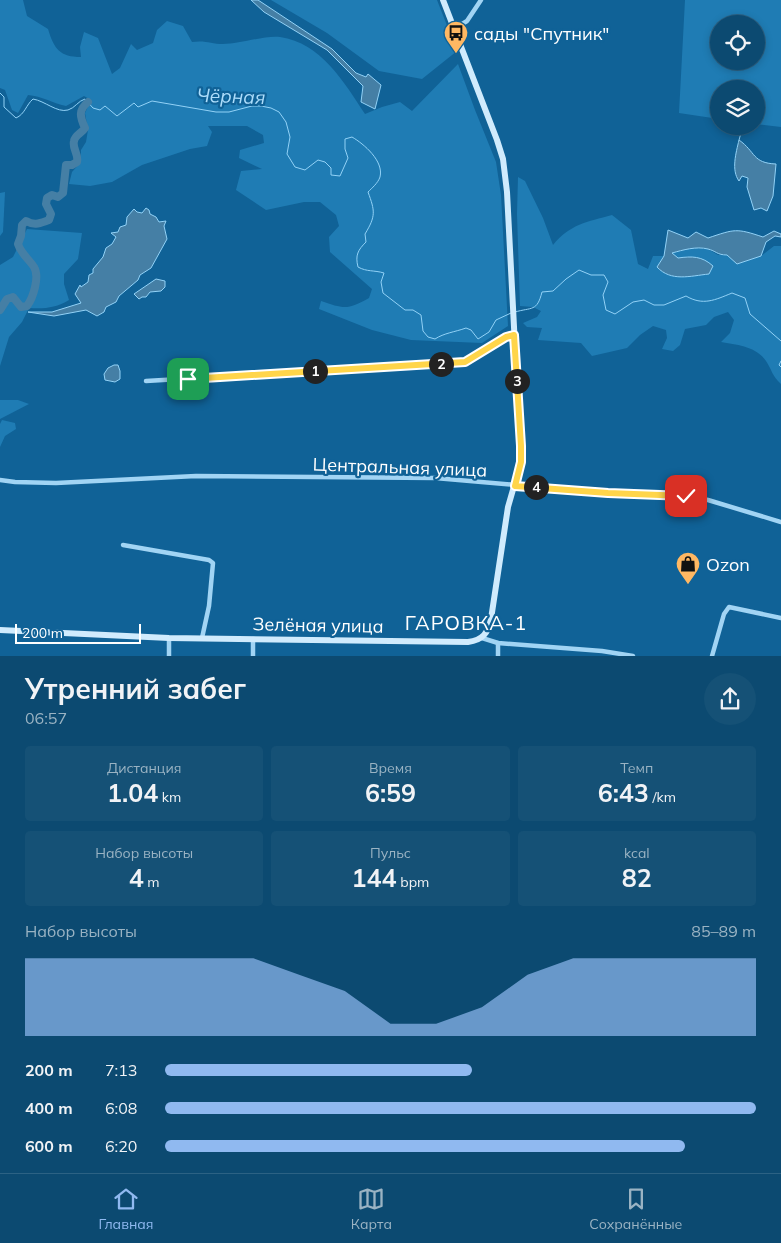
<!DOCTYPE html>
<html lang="ru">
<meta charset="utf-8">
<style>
body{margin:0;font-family:Mulish,sans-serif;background:#155176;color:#f1f3f6;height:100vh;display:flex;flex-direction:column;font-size:19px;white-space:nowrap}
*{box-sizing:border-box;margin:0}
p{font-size:16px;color:#9ab3c3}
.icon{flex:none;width:28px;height:28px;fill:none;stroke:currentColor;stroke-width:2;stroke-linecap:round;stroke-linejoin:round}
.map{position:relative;height:656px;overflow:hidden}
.sheet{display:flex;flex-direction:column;background:#0c4a71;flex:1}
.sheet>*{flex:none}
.buttons{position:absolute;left:710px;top:15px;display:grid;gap:10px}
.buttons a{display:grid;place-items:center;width:55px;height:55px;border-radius:50%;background:#0c4a71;box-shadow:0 2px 8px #0003,0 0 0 1px #2c6284;font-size:25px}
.scale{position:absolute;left:15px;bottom:12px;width:126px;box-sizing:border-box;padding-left:5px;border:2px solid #fff;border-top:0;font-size:14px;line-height:18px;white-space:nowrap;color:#fff;-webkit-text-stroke:4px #106297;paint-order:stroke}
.pin{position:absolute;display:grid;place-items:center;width:42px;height:42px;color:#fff;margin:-21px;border-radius:10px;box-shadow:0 2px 8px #0006}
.km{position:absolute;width:25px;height:25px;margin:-12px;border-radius:50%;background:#222;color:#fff;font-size:14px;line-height:25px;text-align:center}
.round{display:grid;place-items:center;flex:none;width:52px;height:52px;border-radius:26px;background:#155176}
.head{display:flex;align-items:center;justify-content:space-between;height:85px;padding:0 25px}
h1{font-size:28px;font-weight:700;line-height:38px}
.figures{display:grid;grid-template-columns:repeat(3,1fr);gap:8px;height:85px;padding:5px 25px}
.figures div{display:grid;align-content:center;border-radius:5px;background:#155176;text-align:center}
.figures b{font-size:25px;font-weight:700}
.figures small{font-size:14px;font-weight:400}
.figures p{font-size:14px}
.chart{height:140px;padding:10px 25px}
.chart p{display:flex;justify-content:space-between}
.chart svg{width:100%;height:90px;margin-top:5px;fill:#90b9f0;opacity:.7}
ul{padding:0 25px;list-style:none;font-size:16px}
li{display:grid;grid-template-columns:80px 60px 1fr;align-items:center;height:38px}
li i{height:12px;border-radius:6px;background:#90b9f0}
.dock{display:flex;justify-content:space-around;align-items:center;height:70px;border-top:1px solid #2c6284;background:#0c4a71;font-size:14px;color:#9ab3c3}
.dock a{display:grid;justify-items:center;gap:2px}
.dock .selected{color:#90b9f0}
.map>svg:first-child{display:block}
</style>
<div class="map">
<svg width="781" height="656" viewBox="0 0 781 656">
<rect width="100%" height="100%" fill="#106297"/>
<g fill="#1f7cb4" fill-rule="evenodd">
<path d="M0,0h23l4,16 21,13c6,20 12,28 33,28l-1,-10 4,-15 14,6 14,36 8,-6 11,-24 6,6 16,-7 4,-13 10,-9 16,5 9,16c14,-2 19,2 31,2 16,0 43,-9 57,-7 41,6 64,45 85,77l17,-7 18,-5 12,9 46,-47 17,46 21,52 5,33 7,131 -26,17 -71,-3 -39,-10 -53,-21 2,-8c23,8 27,9 48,-3l3,-9 -42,-37 -1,-15 10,-11 -3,-11 -16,-13h-16l-38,8 -30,-20 5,-19 21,-2 -23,-11 1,-8 24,-7 -1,-8 -16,-9h-39l4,6 -5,14 -17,3 -48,16 -30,17 -22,4 -21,-2 3,-12 9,-10v-12l5,-8 2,-12 -3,-17 6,-13 -7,-4 -18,10c-14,-3 -24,-10 -38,-11l-10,18 -6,-3 -7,-20 -5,-2z"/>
<polygon points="271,0 437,0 457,51 422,79 379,71 327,33"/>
<path d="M685,0h96v127l-25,-3v-35h-37v30l-40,-6zM719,24h37v37h-37z"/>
<path d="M518,177l7,4 18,37 10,27c17,-21 34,-23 59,-30l19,15 7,34 10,5 5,-13h11l-7,11 33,-11 -12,2 -7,-5 21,-5 16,1 10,6 43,1 13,-10h7v138c-9,-8 -9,-14 -15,-23 -10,-15 -29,-16 -45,-19l9,-9 4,-13 -6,-8 -14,5 -8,8 -21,4 -5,16 -7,6 -11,-2 5,-11 -1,-8 -13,-4 -13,9 -13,13 -35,8 -11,-13 -43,-3 4,-12 -15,-1 -4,-4 14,-6 4,-6 -8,-4 -13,-1 -3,-92z"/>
<polygon points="5,192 3,232 0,236 0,193"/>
<path d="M27,229l55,4 -4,26 -14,15v10l5,16c-13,8 -25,9 -40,8l-7,14 -13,15 -9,29v-101l13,-8z"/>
<polygon points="0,400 18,400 29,404 0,419"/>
<polygon points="2,420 15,423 16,429 5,436 0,447 0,424"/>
</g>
<g fill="#457fa5" stroke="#92d2f7">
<polygon points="251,0 258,0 332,49 356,73 366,77 368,74 381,85 375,109 361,102 363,86 327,50 264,12"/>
<path d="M739,140c17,12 13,23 37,24l-3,32 -6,15 -6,-3 -7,2 -7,-23 1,-9 -6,-2 -3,5c-8,-11 -3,-28 0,-41z"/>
<polygon points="146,208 149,210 150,214 156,217 159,222 166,221 164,226 167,239 151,268 140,275 138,280 119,296 116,302 106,307 104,312 97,316 86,310 54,316 28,312 52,312 81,303 75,294 80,285 81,287 88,282 89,275 93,273 93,269 103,257 106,248 112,244 116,237 111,233 118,232 120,227 126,225 127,217 134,209 137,212 142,213"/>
<path d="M668,230l20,8 8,-6 12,6c27,-9 28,-10 55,-1l11,-6 7,3v3l-6,-1 -9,6 -5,14 -24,8 -10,-9c-10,0 -11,-4 -19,-6 -12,-3 -25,1 -36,4l6,5c14,-2 24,-2 35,8l-4,8c-19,2 -38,8 -52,-7l7,-11z"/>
<polygon points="156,279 165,281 165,287 161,291 150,292 146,297 142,297 139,299 134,294"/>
<polygon points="114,365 118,365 120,371 120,379 115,382 105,380 104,374 108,368"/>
</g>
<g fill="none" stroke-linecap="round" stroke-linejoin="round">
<g stroke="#92d2f7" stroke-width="1">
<path d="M0,93l4,4v10l12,11c9,-4 10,-13 17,-19 12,2 24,14 35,11 7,-2 10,-9 17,-11l8,9 7,2 5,-4 12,10 17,-13 4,4 14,-6 64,11h13l23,-6h9l10,2 8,4 7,10 4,15 -3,17 8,13 10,3 13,-10 7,2 6,6v7l9,1 8,-18 -3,-9v-10l7,-2c12,7 32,24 28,40 -2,6 -8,11 -12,15 7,19 8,24 -3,42l1,8c-8,8 -11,13 -8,25 9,5 16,3 26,6l-3,9 2,11 22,17h8l8,5 2,16 5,6 7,2c9,-6 20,-7 31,-11l5,2 7,9 11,-7 7,-12 15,-7"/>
<polyline points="739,140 743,126"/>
<path d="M515,312c17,-5 22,0 27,-20l11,-1 13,-12 13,-9 12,5h13l4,7 -5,13 3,15 9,4 18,-12 11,-2 10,5h10l22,-9c17,10 29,4 46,-3l13,5 5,16 31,27"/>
<polyline points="781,361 779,365 781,367"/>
</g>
<path stroke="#457fa5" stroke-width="8" d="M0,310l7,-11 6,-2 8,10 6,-1c6,-8 13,-29 7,-39 -5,-8 -13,-13 -16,-23l3,-8 1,-11 4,-4c9,5 14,2 23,-1l2,-6 -5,-10 1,-6 5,-3 6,2 5,-4 3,-28h6l5,-3c2,-8 -5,-13 -3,-21 1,-6 8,-8 11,-13 -5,-11 -7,-18 3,-26"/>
<g stroke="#a1d4f4" stroke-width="4.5">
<polyline points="454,29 467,21 481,0"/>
<polyline points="146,381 465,362 506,337 514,335"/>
<polyline points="0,480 15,482 56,483 196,476 435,478 608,493 686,496 708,500 781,522"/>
<polyline points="123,545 209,560 213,563 209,606 202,638"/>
<polyline points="482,638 498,643 602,651 633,656"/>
<polyline points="169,656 169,638"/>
<polyline points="253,656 253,639"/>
<polyline points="498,656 498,643"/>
<polyline points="712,656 724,614 729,607 781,618"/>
</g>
<path stroke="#d0ebfd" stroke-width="6" d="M0,630l169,8 299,4c15,-2 20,-9 23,-23l17,-112 13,-45 -14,-270 -4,-33 -6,-19 -54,-140"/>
</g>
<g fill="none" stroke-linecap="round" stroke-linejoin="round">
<defs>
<polyline id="route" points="188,379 465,362 506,337 514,335 521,446 521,462 515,486 608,493 686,496"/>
</defs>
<use href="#route" stroke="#fff" stroke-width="10"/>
<use href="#route" stroke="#ffd54a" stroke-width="6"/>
</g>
<defs>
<symbol id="bus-pin" viewBox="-11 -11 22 30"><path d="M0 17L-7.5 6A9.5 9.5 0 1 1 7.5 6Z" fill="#ffb863" stroke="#106297"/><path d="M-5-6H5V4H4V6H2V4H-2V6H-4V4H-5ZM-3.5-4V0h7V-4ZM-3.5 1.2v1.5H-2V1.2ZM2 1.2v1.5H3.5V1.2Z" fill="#111"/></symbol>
<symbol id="shop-pin" viewBox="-11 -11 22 30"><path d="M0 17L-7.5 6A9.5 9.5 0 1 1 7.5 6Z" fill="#ffb863" stroke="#106297"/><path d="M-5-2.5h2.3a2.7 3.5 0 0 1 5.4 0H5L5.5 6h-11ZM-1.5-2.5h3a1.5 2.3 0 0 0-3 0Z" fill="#111"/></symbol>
</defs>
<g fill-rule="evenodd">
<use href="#bus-pin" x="442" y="19" width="28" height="38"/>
<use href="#shop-pin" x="674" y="550" width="28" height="38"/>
</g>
<g text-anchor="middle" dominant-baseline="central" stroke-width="4.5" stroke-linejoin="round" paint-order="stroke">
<g font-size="18" fill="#fff" stroke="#106297" text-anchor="start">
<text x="474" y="33">сады "Спутник"</text>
<text x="706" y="564">Ozon</text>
</g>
<g font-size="18" fill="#fff" stroke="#106297">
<text transform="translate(400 467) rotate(2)">Центральная улица</text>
<text transform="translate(318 625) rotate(1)">Зелёная улица</text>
</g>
<g font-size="19" font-style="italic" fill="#adddfb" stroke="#106297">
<text transform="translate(231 96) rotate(2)">Чёрная</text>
</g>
<g font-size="20" letter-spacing="1" fill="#fff" stroke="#106297">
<text x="466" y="622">ГАРОВКА-1</text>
</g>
</g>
</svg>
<div class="buttons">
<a><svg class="icon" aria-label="locate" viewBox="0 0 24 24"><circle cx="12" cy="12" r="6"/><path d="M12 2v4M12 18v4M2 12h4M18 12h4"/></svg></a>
<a><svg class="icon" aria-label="layers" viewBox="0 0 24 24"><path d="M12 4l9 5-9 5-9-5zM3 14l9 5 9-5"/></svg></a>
</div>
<div class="scale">200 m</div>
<div class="pin" style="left:188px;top:379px;background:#1e9e55"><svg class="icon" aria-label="arrive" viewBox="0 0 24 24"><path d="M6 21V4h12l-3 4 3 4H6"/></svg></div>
<div class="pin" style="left:686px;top:496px;background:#d93025"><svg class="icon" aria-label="check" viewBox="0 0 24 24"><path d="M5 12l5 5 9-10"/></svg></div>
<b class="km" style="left:315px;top:371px">1</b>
<b class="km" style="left:441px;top:364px">2</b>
<b class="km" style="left:517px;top:381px">3</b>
<b class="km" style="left:536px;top:487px">4</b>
</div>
<section class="sheet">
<div class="head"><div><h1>Утренний забег</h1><p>06:57</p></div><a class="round"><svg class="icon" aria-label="share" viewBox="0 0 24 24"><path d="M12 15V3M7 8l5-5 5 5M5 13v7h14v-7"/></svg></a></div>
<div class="figures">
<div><p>Дистанция</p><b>1.04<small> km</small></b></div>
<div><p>Время</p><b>6:59</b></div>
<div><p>Темп</p><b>6:43<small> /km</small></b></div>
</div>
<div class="figures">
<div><p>Набор высоты</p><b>4<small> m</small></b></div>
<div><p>Пульс</p><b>144<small> bpm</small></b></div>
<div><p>kcal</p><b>82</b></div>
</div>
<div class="chart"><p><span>Набор высоты</span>85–89 m</p>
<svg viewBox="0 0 160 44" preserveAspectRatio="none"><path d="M0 44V6L10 6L20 6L30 6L40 6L50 6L60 14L70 22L80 38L90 38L100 30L110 14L120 6L130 6L140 6L150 6L160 6V44z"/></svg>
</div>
<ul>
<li><b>200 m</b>7:13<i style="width:52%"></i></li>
<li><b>400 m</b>6:08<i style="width:100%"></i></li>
<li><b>600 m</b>6:20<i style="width:88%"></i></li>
</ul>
</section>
<nav class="dock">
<a class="selected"><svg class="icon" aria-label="home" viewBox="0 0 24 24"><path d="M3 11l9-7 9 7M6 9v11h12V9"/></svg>Главная</a>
<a><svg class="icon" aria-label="map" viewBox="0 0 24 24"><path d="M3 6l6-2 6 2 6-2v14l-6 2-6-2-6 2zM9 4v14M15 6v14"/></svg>Карта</a>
<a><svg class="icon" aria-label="saved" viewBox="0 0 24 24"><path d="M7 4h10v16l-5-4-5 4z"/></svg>Сохранённые</a>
</nav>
